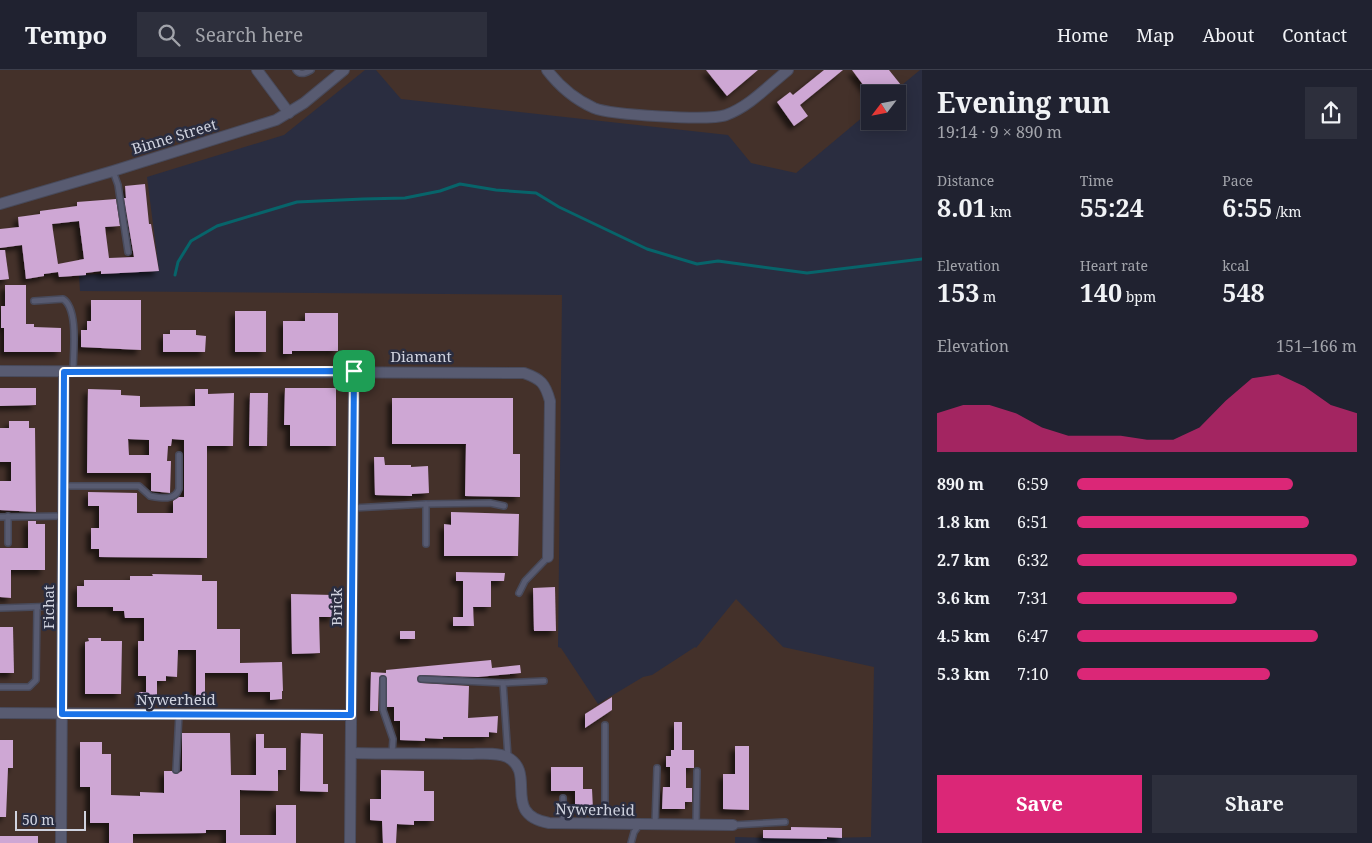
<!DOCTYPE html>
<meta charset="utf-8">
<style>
body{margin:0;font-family:"Noto Serif",serif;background:#2d2f3c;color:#f1f3f6;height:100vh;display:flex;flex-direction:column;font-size:19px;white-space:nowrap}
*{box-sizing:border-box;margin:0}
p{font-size:16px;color:#a2a4ab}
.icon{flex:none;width:28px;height:28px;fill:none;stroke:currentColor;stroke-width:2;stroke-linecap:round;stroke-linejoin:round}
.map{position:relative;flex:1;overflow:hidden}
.details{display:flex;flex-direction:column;background:#202230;width:450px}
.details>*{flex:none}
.needle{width:32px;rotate:238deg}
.fabs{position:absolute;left:861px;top:15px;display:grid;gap:10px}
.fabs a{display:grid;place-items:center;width:45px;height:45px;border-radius:0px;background:#202230;box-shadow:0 2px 12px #0003,0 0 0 1px #3d3f4c;font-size:25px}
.scale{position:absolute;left:15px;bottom:12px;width:71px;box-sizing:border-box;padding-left:5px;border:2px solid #d0d3df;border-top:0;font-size:14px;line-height:18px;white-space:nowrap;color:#d0d3df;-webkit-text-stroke:4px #2a2d40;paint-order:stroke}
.pin{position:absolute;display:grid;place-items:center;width:42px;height:42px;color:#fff;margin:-21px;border-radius:10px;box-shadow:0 2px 8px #0006}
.round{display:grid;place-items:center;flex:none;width:52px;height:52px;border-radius:0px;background:#2d2f3c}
.summary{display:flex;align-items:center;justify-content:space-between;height:85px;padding:0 15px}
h1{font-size:28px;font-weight:700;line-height:38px}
.stats{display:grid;grid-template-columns:repeat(3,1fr);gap:8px;height:85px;padding:5px 15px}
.stats div{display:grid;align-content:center}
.stats b{font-size:25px;font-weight:700}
.stats small{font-size:14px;font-weight:400}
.stats p{font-size:14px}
.chart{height:140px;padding:10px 15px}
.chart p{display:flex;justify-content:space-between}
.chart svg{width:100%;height:90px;margin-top:5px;fill:#db2777;opacity:.7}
.cta{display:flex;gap:10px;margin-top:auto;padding:10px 15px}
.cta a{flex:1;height:58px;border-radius:0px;background:#db2777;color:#fff;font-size:20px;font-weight:700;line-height:58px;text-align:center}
.cta a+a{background:#2d2f3c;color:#f1f3f6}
ul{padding:0 15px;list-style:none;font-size:16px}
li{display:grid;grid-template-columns:80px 60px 1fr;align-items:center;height:38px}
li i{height:12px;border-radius:6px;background:#db2777}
header{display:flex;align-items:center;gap:30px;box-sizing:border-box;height:70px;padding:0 25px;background:#202230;border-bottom:1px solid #3d3f4c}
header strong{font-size:24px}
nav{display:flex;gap:28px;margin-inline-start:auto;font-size:18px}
.search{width:350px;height:45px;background:#2d2f3c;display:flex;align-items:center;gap:12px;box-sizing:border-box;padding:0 18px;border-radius:0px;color:#a2a4ab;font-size:19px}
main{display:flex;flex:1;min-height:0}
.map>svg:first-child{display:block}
</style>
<header>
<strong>Tempo</strong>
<div class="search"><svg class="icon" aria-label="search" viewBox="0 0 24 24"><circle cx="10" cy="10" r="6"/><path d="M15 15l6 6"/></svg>Search here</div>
<nav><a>Home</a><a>Map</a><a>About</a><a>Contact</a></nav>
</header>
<main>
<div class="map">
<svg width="922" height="773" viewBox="0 0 922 773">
<defs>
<filter id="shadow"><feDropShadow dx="-4.5" dy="4.5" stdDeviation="2.5" flood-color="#0009"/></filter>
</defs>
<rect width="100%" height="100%" fill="#2a2d40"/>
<g fill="#44312a">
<polygon points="0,0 365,0 284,65 147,107 159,201 79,205 80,221 562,225 558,577 561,578 598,634 643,607 652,605 695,577 696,578 736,529 783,577 874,597 871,767 827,768 827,769 735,767 735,773 0,773"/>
<polygon points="376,0 920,0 891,24 870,24 870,41 796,103 751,93 728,65 401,29"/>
</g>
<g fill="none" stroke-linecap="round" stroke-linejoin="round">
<polyline stroke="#07646a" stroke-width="3" points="175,205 178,192 191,171 217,156 297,132 363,129 405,128 440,121 460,114 496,120 536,123 559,137 647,179 697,194 718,191 807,203 922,189"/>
</g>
<g fill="#cea7d4" fill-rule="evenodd" filter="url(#shadow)">
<polygon points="706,0 758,0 727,26"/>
<polygon points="824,0 843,0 800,35 808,46 794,56 777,32 790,22 793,25"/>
<polygon points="852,0 889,0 901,15 890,24 870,24"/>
<path d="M145,114l4,40h2l8,47 -58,3v-3l-15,2v2l-27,2 -1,-5 -14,2v2l-18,3 -4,-34 -22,3v-19l19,-2 -1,-10 22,-3v-3l37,-5v-4l39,-3 4,27 -15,1 4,31 25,-1 -10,-59h2l-1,-12zM79,151l5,38 -26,5 -6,-40z"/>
<polygon points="0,180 5,180 9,209 0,210"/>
<polygon points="5,215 26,215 26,254 34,254 34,257 61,258 61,282 4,282 4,258 1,258 1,236 5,236"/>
<polygon points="91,230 141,230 141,280 81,277 81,260 87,260 87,251 91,251"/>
<rect x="235" y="241" width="31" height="41"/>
<polygon points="305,243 338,243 338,281 292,281 292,284 283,284 283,251 305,251"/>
<polygon points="170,260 196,260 196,265 206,266 205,282 163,282 163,264 170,264"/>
<polygon points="0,318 36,318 36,335 0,336"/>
<polygon points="285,318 336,318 336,376 290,376 290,355 284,355"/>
<path d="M88,319l33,1v5l19,1v11l55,-1v-17h13v5l26,-1 -1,53h-26v112l-108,-1v-8h-8v-21h8v-22h-11v-14l49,1v20h36v-12l6,-4h5v-57l-12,-1 -1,7h-3l-1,15h4l-1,32 -19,-2v-18h-64zM128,369l21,1v15h-20z"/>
<polygon points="250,323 268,323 267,376 249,376"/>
<polygon points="392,328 513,328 513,384 520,384 520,427 465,426 466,374 392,374"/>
<polygon points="9,351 29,351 29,358 35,358 36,442 0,440 0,411 11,411 11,392 0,392 0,358 9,358"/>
<polygon points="374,387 384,387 385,395 411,395 411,397 428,396 429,423 412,424 412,426 375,425"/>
<polygon points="451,442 519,444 518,486 444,486 444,454 451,455"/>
<polygon points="28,451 36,451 36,454 45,454 45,500 11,500 11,528 0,527 0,478 28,478"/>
<polygon points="456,502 505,503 504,511 491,511 491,537 473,537 474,556 453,556 453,547 463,547 463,511 456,511"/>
<polygon points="152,504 202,505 202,511 217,511 217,559 240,559 240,593 282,592 283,621 282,621 282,629 270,630 270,622 248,622 248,603 205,603 205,628 196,627 196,580 178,580 177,607 166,606 166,611 157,611 157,630 139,630 139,622 146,622 146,606 138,606 138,571 144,571 144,548 125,548 124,541 113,541 113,537 77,537 77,516 84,516 84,510 130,510 130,506 153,506"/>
<polygon points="555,517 556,561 534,561 533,518"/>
<polygon points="291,524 333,525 334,547 319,547 320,583 292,584"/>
<polygon points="0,557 13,557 14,603 0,603"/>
<rect x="400" y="561" width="15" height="8"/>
<polygon points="88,568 101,568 101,571 122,571 121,624 85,624 85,572 89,571"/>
<polygon points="491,590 492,598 520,595 521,603 478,607 421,605 418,606 417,609 421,613 469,616 468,648 498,646 497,663 489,662 489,667 443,667 443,669 425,668 425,671 400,670 400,651 394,651 394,637 387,637 387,609 383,605 380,606 379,609 378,641 370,641 371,602 386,603 386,600"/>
<polygon points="612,627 612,640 585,658 585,644"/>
<polygon points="674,652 682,652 682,680 694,680 694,698 686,698 686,718 692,718 692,732 685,732 685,739 662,739 663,717 670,717 670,697 666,697 666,686 671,686 671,680 674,680"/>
<polygon points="182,663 230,663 231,705 256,705 256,664 264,664 264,678 286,678 286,700 278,700 278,721 240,720 240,765 276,765 276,735 296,735 296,773 226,773 226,760 206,760 206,763 133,764 133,773 109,773 109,753 90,753 90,717 80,717 80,672 102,672 102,684 111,684 111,725 140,726 140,722 164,723 164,701 172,701 176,704 182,701"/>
<polygon points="301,663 323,664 323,714 328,714 328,722 300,721"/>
<polygon points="0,670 13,670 13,698 8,698 6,747 0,747"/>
<polygon points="735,676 749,676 749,740 723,739 723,704 735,704"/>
<polygon points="551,697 583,697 583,719 592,719 593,739 575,739 575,721 551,721"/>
<polygon points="381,700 424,701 424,721 434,721 434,751 414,751 414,755 397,754 396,773 383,773 382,751 370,750 370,729 381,729"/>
<polygon points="791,757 842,758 842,768 827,767 827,769 763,768 763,760 791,760"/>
<rect x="0" y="766" width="38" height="7"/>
</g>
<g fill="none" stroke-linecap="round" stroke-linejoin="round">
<defs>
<g id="service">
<path d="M296,0c4,6 10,3 15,0"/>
<polyline points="113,101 118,115 128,182"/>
<path d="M34,231l29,-2c16,10 10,55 10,73"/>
<path d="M64,416h75l11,10c11,2 25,5 29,-7v-34"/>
<polyline points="353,438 426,434 490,433 504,436"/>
<polyline points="0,447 63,446"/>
<polyline points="8,473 8,446"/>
<polyline points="426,474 426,434"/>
<polyline points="519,523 525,511 548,487"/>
<polyline points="0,538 62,536"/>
<polyline points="383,609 383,640 393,669 392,683"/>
<polyline points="421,609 503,613 544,611"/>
<polyline points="503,613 508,687"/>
<polyline points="0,617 29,617 36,610 37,537"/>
<polyline points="176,700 179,644"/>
<polyline points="563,753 563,728"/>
<polyline points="605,754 605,655"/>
<polyline points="655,755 657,698"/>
<polyline points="696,755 697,701"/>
<polyline points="733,755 785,752"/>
<polyline points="631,773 634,762 640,754"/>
</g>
<g id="minor">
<polyline points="257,0 289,43"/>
<path d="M547,0c13,17 27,29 47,38 17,7 115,13 132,7 24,-9 42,-29 62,-45"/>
<polyline points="0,134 113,101 276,50 304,33 344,0"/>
<path d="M0,301l524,2c17,6 21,10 26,28l-2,156"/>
<polyline points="0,643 351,645"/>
<path d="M351,683c39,1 79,0 118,1 11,0 27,-2 38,3 31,16 -7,57 42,66l184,2"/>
<polyline points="61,773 64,302"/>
<polyline points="350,773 354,301"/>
</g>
</defs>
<use href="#service" stroke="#484a5b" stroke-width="8"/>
<use href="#minor" stroke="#484a5b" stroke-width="12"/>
<use href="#service" stroke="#585b71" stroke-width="5"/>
<use href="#minor" stroke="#585b71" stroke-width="10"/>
</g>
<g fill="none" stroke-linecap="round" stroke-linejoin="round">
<defs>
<polygon id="route" points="354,301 351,645 62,644 64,302"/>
</defs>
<use href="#route" stroke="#fff" stroke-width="10"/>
<use href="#route" stroke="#1a73e8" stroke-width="6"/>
</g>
<g text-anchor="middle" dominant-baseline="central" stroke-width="5" stroke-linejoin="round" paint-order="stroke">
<g font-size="15" fill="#d0d3df" stroke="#2a2d40">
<text transform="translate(174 66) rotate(-17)">Binne Street</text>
<text x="421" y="286">Diamant</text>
<text transform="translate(48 537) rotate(-90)">Fichat</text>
<text transform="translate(336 537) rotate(-90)">Brick</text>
<text x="176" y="629">Nywerheid</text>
<text transform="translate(595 739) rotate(1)">Nywerheid</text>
</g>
</g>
</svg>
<div class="fabs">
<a><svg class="needle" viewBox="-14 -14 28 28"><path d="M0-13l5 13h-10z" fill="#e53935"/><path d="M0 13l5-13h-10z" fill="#a2a4ab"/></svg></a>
</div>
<div class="scale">50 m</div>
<div class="pin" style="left:354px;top:301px;background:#1e9e55"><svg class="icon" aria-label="arrive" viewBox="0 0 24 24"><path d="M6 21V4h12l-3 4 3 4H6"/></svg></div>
</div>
<section class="details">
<div class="summary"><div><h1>Evening run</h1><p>19:14 · 9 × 890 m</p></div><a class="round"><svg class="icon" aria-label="share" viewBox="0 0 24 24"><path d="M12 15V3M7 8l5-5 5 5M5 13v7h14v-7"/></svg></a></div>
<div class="stats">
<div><p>Distance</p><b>8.01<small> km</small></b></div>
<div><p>Time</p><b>55:24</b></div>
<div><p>Pace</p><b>6:55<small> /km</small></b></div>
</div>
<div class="stats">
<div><p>Elevation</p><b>153<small> m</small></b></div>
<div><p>Heart rate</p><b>140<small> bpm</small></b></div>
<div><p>kcal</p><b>548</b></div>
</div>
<div class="chart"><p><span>Elevation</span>151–166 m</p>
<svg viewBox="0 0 160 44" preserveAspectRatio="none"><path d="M0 44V25L10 21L20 21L30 25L40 32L50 36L60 36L70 36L80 38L90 38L100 32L110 19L120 8L130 6L140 12L150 21L160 25V44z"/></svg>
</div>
<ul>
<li><b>890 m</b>6:59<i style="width:77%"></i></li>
<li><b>1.8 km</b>6:51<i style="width:83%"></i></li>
<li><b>2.7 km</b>6:32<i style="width:100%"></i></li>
<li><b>3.6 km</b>7:31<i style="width:57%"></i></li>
<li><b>4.5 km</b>6:47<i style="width:86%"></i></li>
<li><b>5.3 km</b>7:10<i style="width:69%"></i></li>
</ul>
<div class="cta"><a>Save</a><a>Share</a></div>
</section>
</main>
